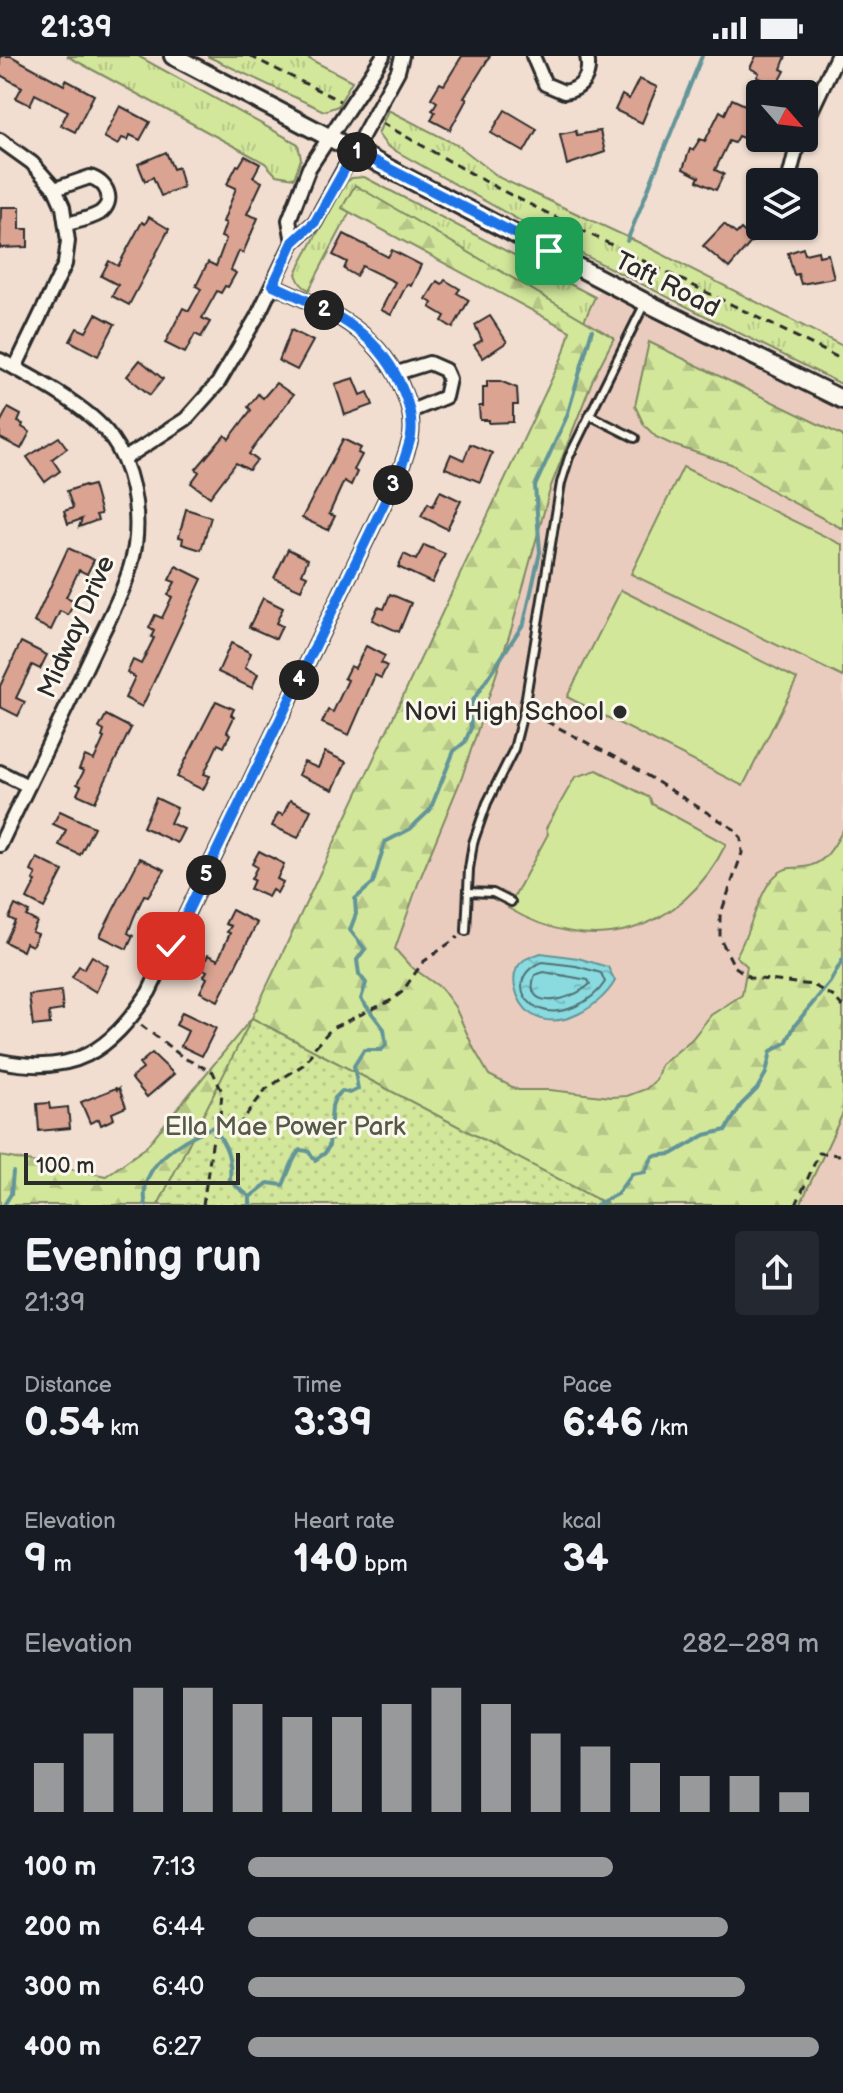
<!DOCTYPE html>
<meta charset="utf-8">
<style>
body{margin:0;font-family:"Balsamiq Sans",sans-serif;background:#242831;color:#f1f3f6;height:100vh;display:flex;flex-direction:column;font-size:30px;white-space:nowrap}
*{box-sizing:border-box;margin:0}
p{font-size:26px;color:#9ea1a6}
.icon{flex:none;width:44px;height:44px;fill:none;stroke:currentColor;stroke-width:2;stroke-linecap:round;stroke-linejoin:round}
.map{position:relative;height:1149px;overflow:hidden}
.sheet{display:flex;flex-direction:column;background:#171b24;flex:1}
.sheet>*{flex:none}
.needle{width:52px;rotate:118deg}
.controls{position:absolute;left:746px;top:24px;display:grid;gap:16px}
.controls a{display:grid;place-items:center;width:72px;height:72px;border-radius:8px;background:#171b24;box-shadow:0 2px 6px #0004;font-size:40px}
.scale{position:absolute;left:24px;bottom:20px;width:216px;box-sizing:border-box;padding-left:8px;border:4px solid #2b2b2b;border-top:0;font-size:22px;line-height:28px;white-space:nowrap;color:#2b2b2b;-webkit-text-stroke:6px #fbf7ec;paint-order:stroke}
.pin{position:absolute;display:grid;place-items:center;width:68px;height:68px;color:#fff;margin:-34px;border-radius:16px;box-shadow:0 4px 12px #0006}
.km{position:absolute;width:40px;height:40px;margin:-20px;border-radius:50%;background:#222;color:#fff;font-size:22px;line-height:40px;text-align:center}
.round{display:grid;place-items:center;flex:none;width:84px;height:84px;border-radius:8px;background:#242831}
.summary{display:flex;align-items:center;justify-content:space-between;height:136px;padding:0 24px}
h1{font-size:44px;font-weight:700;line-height:60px}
.metrics{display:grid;grid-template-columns:repeat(3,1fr);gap:12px;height:136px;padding:8px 24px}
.metrics div{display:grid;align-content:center}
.metrics b{font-size:40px;font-weight:700}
.metrics small{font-size:22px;font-weight:400}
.metrics p{font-size:22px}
.chart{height:224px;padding:16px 24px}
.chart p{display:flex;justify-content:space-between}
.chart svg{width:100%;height:144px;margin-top:8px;stroke:#98999b;stroke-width:6}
ul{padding:0 24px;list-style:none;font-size:26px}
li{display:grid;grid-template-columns:128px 96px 1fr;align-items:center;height:60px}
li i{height:20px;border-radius:10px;background:#98999b}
.status{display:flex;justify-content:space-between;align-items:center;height:56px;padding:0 40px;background:#171b24;direction:ltr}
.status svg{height:22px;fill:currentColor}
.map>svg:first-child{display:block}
</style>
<div class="status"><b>21:39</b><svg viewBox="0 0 49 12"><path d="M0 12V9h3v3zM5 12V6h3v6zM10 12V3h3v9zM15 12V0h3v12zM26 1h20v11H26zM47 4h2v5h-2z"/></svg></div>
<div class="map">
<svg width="843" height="1149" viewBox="0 0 843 1149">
<defs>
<pattern id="grass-tufts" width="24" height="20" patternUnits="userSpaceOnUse" patternTransform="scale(2)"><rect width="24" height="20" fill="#d3e79b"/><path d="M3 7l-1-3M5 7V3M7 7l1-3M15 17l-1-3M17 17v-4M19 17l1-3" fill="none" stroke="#b5c686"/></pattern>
<pattern id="forest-firs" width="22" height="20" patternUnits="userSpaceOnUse" patternTransform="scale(2)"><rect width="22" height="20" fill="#d3e79b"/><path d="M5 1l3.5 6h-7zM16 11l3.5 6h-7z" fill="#b5c686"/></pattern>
<pattern id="park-dots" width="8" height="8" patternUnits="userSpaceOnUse" patternTransform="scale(2)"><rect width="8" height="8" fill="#d3e79b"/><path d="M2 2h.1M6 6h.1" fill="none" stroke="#b5c686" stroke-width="1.8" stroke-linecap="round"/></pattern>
<pattern id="water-ripples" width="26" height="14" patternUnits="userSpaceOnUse" patternTransform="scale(2)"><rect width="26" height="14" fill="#89dbe0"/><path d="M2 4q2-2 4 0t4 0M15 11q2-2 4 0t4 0" fill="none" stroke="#76bcc0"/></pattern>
</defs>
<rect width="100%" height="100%" fill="#f1ded1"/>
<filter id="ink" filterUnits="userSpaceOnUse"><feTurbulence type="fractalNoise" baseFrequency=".0125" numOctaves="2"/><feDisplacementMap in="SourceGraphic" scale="16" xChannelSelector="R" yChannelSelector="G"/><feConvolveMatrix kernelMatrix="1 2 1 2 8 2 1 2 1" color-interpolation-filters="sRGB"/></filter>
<g filter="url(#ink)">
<polygon fill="#eaccbe" points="603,227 843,350 843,1149 608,1149 252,962"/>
<g fill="url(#grass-tufts)" stroke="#7f8963" stroke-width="2">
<polygon points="67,0 138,0 298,88 301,103 294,122 276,119 265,107"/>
<polygon points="207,0 304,0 352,25 338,50 324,55"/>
<polygon points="388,54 459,90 500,122 640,187 843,290 843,329 556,185 387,90 378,78"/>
<path d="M364,121l231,120 -11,24 -30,-16 -211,-97 7,4 -41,78c-8,-4 -10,-8 -13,-16l3,-7 45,-83 8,-6z"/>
</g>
<g fill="url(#forest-firs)" stroke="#7f8963" stroke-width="2">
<path d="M355,129l259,153 -21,41 -42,107 -39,141 -50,150 -43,104 -24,68 15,17 31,22 14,19 19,42 15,26 29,15h32l61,7 16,-1 19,-7 10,-9 5,-15 31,-26 19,-24 31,-20 5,-29 -11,-10c13,-21 24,-67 39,-80 10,-10 16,-7 29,-9 21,-2 30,-21 39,-37v283l-43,92h-800v-49l106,20 39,-28 107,-130 311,-663 7,-24 -228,-123z"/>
<polygon points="649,286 843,380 843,473 777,438 731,408 673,389 656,381 644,369 635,350"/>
</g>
<polygon fill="url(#park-dots)" stroke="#7f8963" stroke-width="2" points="252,962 608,1149 158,1149"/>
<g fill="#d3e79b" stroke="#7f8963" stroke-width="2">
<polygon points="683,411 843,489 843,621 631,518"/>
<polygon points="621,534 797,623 743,730 567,641"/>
<path d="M597,714l53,28 2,6 74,40c-44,89 -133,115 -218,64l40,-74 -2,-6 29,-51z"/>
</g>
<path fill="url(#water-ripples)" stroke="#639598" stroke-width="2" d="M541,897l37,5 30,9 7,14c-14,25 -56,52 -84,33 -15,-11 -25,-41 -7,-54 4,-3 12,-5 17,-7z"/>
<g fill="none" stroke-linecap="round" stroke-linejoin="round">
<g stroke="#517173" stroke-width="2">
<path d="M543,906l33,4 25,7 4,9c-12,19 -44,37 -67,26 -23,-11 -21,-38 5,-46z"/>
<path d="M544,916l44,8 2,4c-19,18 -69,28 -55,-9z"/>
</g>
<g stroke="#639598" stroke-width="4">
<polyline points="627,185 702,0"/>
<path d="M250,1141l18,-14 15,2c5,-11 10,-28 17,-35l8,1 7,9 10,-7 4,-7 3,-40 3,-8 7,-7 8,2 8,-4 -4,-23 10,-16h17l5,-5 -2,-16 -23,-30 5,-16 -7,-9 -2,-14 8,-11 -15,-19 6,-16 -1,-15 18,-16 12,-41 25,-13 20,-19 24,-59 11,-9 6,-14 -2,-18 3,-8 52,-79 16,-71 -5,-66 32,-70 25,-86"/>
<polyline points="4,1149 11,1138 13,1116"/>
<path d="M146,1149c-10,-39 36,-66 67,-78 14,18 19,31 17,54l20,16v8"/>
<polyline points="596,1149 617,1138 632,1118 645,1116 653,1100 672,1098 705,1079 726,1074 741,1049 757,1033 766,1017 771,995 786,987 795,969 830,926 843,903"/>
</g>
</g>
<g fill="#daa392" stroke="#2b2b2b" stroke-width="2">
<polygon points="0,0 11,0 64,29 66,24 94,39 75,76 61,69 68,55 35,38 30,49 16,42 22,31 0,19"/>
<polygon points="462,0 490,0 464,42 467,43 450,74 431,64 435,56 432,54 437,46 431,42 440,27 444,29"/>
<polygon points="756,0 786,0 781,13 785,15 777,30 757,21 759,17 750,12"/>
<polygon points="639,23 657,31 642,67 615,54 622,39 629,43"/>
<polygon points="732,43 760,56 760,59 754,71 749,69 743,82 738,80 734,87 729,85 715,114 724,118 716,134 697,125 699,121 683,113 690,93 693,94 700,83 705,85 720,55 725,58"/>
<polygon points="120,50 150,66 140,84 130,79 128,84 122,82 118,89 104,81"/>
<polygon points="505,54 537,73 524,96 491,77"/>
<polygon points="576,75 577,79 600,75 605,96 567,109 560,78"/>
<polygon points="166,96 173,113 178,111 183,131 161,140 153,121 145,125 138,108"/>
<polygon points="245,100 260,108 253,121 262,126 247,158 258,162 243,197 239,195 231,214 236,217 228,231 225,230 221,237 217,235 202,262 210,266 201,281 195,278 185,297 165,287 183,252 189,255 201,233 196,230 208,206 216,210 226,183 221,181 226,167 223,166 236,132 227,128 237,109 239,110"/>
<polygon points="1,151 20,151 20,173 28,173 28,191 0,192"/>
<polygon points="149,161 169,173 129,249 112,240 118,229 101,220 109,205 118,210 142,166 145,168"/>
<polygon points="724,168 736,178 741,173 753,184 729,212 703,190"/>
<polygon points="344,178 388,201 392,194 421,209 411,230 407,228 391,259 381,254 395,226 362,210 356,220 344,213 347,206 333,199"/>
<polygon points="803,192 805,198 818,195 819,200 828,198 834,222 801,228 798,218 794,219 788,197"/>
<polygon points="445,224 460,233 457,237 469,244 453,272 442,265 445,260 430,251 432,247 426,243 437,225 442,228"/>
<polygon points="96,258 115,268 98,300 70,285 77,272 86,276"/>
<polygon points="490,260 507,286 483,302 474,289 482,284 475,269"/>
<polygon points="291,274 313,285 297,314 279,305"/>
<polygon points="140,304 163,323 150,339 127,320"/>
<polygon points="354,322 361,339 368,336 373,349 345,359 335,328"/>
<polygon points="487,325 500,325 517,332 518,349 513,349 513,366 489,367 489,364 480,364 479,350 483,350 483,331 487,331"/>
<polygon points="276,327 293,339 249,398 257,404 249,414 236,407 210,441 191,427 199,416 196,413 225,379 229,383 251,354 248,351 258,338 263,342"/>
<polygon points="8,352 21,359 18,366 23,368 22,371 30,376 21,393 0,382 0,367"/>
<polygon points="59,381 67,392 52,403 60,415 45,426 27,401"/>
<polygon points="343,383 361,392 358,397 362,399 354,414 357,416 351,429 344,425 329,458 335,460 328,474 302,462"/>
<polygon points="470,388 492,397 480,426 445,412 451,398 464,404"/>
<polygon points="85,429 86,431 93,429 101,458 96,459 98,464 79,471 82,463 68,468 64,455 73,452 67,435"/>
<polygon points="440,435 461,445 447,473 421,460 428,447 433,450"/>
<polygon points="186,453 211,461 201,494 182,488 183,482 179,481"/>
<polygon points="424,489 445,498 432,527 398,511 404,498 416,504"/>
<polygon points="68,492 94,504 87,518 79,514 66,541 75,545 68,559 60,555 51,574 34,566"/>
<polygon points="288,493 308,503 302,518 307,520 301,534 274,522"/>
<polygon points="176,510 202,523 142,651 125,642 135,621 127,617 133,604 141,608 154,582 151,581 154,575 149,572 155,559 162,562 172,541 168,539 175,526 169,524"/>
<polygon points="390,538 411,547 399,576 372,564 378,551 384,553"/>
<polygon points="263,542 283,552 276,567 282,570 276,583 249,571"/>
<polygon points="21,586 47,599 40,613 32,609 16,642 25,646 18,660 0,651 0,630"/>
<polygon points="231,587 251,597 245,612 258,618 252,632 218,616"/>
<polygon points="366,590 385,600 381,607 387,610 381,622 375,619 349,679 322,667 328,654 333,656 348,624 344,622 350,610 355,612"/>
<polygon points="216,645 234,653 231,659 234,661 227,676 230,678 224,691 218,688 204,718 210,720 203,734 177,721"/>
<polygon points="106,659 131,672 95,746 77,738 81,730 77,728 84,715 79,713 85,700 94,704 104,682 102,681 104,675 99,672"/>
<polygon points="325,696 346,706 333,734 298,719 304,706 318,712"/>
<polygon points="156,742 177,752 170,767 184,773 177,787 143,771"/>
<polygon points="290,744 311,754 298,782 272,770 278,757 283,759"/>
<polygon points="60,755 94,771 80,799 59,789 66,774 53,768"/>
<polygon points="259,795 284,808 277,823 283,826 277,837 272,834 268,841 250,833 254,824 251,823 257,811 252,808"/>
<polygon points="37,802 63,815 44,852 27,843 36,825 33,824 36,818 31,815"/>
<polygon points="140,802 165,814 148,840 144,839 134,861 128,877 133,880 127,893 100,880"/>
<polygon points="15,849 29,856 26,860 37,866 32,876 38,878 32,890 26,887 23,895 5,886 15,865 9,862"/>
<polygon points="232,854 257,867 218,945 200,936 207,922 204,920 207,915 202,912 208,899 218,904 230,877 227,876 231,870 225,868"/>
<polygon points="92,900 108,910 96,936 72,921 79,910 84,913"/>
<polygon points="61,935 63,954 49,956 50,968 33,970 29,939"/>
<polygon points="182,956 216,972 202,1000 181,990 188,975 176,969"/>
<polygon points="152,997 174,1018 147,1041 131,1022 143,1013 139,1008"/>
<polygon points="116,1032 117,1034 119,1032 126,1051 112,1057 114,1063 101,1069 99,1063 90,1067 81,1046"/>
<polygon points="49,1047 50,1053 68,1051 70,1072 39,1075 37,1048"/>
</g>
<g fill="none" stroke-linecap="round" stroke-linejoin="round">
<defs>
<g id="service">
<polyline points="589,359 635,382"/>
<polyline points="468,836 493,837 511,846"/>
<polyline points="466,875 469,813 473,787 487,747 514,693 524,653 561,427 569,401 644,249"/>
</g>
<g id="minor">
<path d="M533,0l12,28 19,8c20,-3 27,-18 23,-36"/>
<polyline points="804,70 837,0"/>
<polyline points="0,84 32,107 55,133 63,151 68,185 65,208 15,312"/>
<polyline points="788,126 799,82"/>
<path d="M55,133l35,-12c17,5 26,24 10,36 -10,6 -22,8 -33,11"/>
<polyline points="293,186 289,164 309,112 383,0"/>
<path d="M0,304c32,17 89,47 110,76 22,30 30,73 25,110 -5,35 -25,70 -40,102 -31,66 -64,131 -95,197"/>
<polyline points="397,317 429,307 445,314 449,323 445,341 411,355"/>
<polyline points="124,403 186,363 218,327 258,259 293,186 315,166 398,15 402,0"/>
<polyline points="0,716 28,730"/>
<path d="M0,1005c74,15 109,-9 149,-69l253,-526c3,-10 7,-20 9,-30 2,-16 -1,-29 -7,-43 -23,-62 -74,-82 -131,-108"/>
</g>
<polyline id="tertiary" points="173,0 645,246 843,344"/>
</defs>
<use href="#service" stroke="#2b2b2b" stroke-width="12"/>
<use href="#minor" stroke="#2b2b2b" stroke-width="18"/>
<use href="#tertiary" stroke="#2b2b2b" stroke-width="22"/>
<g stroke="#2b2b2b" stroke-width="3" stroke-dasharray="8 6" stroke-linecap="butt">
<polyline points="250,0 340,45"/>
<polyline points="382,67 499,133 843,304"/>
<polyline points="534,659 628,708 734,773 741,782 742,797 720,860 720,882 734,910 751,922 813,929 834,941 843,951"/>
<polyline points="141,969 184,1002 213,1016 222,1036 219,1072"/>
<polyline points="203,1149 213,1082 219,1072 239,1069 266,1033 306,1007 315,991 332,972 392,944 402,936 423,906 458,881"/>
<polyline points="796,1149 819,1097 839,1099 843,1097"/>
</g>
<use href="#service" stroke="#fbf7ec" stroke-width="6"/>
<use href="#minor" stroke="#fbf7ec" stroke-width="12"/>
<use href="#tertiary" stroke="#fbf7ec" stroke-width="16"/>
</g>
</g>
<g fill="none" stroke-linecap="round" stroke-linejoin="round" filter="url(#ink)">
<defs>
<path id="route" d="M171,890l231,-480c3,-10 7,-20 9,-30 2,-16 -1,-29 -7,-43 -23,-62 -74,-82 -131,-108l20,-43 22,-20 40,-71 194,100"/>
</defs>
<use href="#route" stroke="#fff" stroke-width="16"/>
<use href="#route" stroke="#1a73e8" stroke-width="10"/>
</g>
<circle fill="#2b2b2b" stroke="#fbf7ec" stroke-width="3" cx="620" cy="656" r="8"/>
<g text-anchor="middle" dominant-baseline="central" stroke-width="6" stroke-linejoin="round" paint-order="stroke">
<g font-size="26" fill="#2b2b2b" stroke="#fbf7ec">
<text transform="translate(667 229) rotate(27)">Taft Road</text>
<text transform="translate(77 571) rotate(-66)">Midway Drive</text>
</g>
<g font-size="26" fill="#2b2b2b" stroke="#fbf7ec" text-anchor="end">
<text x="604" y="656">Novi High School</text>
</g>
<g font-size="26" fill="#555a47" stroke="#fbf7ec">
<text x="285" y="1071">Ella Mae Power Park</text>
</g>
</g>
</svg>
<div class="controls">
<a><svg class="needle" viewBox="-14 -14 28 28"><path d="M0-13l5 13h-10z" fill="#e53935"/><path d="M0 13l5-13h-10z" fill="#9ea1a6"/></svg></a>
<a><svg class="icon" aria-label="layers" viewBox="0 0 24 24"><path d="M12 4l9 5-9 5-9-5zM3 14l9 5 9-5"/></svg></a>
</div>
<div class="scale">100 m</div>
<div class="pin" style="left:549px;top:195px;background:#1e9e55"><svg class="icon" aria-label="arrive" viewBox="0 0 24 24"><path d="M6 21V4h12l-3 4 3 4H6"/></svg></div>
<div class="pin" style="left:171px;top:890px;background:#d93025"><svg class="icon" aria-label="check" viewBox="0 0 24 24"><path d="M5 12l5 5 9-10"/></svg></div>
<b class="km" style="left:357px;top:96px">1</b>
<b class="km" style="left:324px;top:254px">2</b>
<b class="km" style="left:393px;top:429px">3</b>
<b class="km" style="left:299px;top:624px">4</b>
<b class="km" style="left:206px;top:819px">5</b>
</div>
<section class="sheet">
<div class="summary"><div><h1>Evening run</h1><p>21:39</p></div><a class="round"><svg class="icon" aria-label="share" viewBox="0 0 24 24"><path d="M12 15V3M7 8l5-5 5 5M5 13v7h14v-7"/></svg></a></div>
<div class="metrics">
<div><p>Distance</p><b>0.54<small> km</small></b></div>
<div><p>Time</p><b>3:39</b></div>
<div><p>Pace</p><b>6:46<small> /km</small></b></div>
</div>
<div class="metrics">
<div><p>Elevation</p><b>9<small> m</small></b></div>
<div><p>Heart rate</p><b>140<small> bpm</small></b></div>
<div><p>kcal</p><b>34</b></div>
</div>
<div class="chart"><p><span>Elevation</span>282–289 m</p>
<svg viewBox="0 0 160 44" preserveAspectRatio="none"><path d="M5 44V29M15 44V20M25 44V6M35 44V6M45 44V11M55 44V15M65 44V15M75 44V11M85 44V6M95 44V11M105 44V20M115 44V24M125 44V29M135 44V33M145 44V33M155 44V38"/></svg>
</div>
<ul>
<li><b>100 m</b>7:13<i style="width:64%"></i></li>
<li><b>200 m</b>6:44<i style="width:84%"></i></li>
<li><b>300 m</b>6:40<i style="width:87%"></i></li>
<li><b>400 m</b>6:27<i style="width:100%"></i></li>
</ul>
</section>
